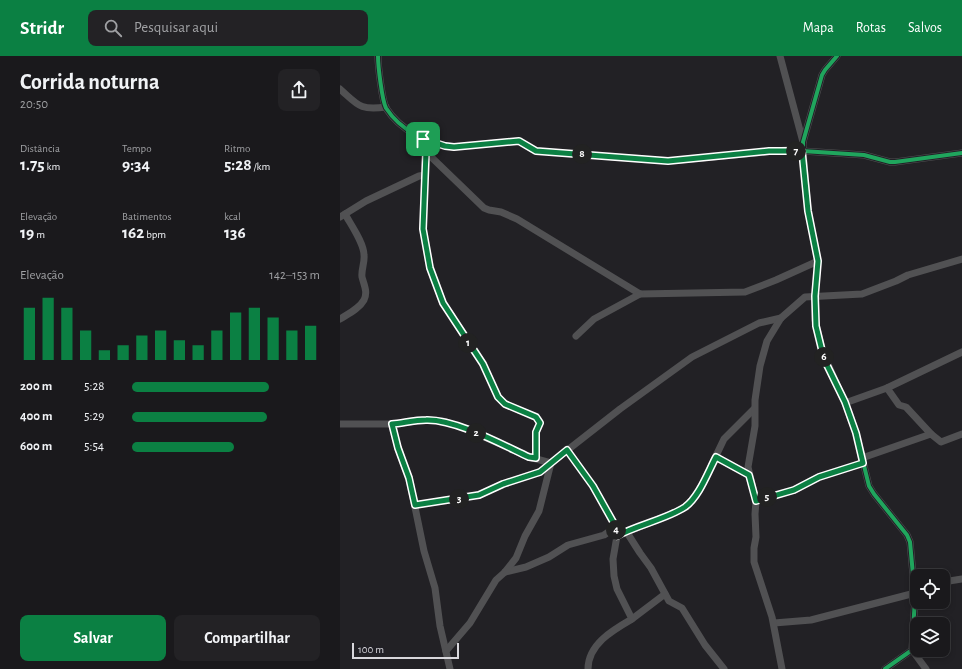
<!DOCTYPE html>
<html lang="pt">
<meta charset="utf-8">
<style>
body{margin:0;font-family:"Alegreya Sans",sans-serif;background:#232225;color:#f1f3f6;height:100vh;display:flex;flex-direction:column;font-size:15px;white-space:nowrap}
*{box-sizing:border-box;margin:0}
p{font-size:13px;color:#9fa0a3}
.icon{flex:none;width:22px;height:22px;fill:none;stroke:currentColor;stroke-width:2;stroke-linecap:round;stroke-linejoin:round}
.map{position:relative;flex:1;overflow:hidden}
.side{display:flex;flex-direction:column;background:#1a191c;width:340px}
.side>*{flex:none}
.controls{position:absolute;left:570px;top:513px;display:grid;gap:8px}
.controls a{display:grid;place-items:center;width:40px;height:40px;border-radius:8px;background:#1a191c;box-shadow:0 2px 6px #0003,0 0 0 1px #38383b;font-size:20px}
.scale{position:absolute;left:12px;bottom:10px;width:107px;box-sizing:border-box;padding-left:4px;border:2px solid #d8d7dc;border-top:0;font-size:11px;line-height:14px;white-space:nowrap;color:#d8d7dc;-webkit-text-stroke:3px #212026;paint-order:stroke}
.pin{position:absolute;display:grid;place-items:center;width:34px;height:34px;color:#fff;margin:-17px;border-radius:8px;box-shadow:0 2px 6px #0006}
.km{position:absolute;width:20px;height:20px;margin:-10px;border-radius:50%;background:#222;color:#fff;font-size:11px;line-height:20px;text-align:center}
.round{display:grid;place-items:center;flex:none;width:42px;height:42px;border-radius:8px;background:#232225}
.summary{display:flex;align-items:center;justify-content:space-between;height:68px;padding:0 20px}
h1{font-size:22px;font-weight:700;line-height:30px}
.metrics{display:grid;grid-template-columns:repeat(3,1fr);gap:6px;height:68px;padding:4px 20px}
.metrics div{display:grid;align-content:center}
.metrics b{font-size:17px;font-weight:700}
.metrics small{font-size:11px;font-weight:400}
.metrics p{font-size:11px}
.chart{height:112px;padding:8px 20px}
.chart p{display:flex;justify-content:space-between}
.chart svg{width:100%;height:72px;margin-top:4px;stroke:#0b8043;stroke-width:6}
.cta{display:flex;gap:8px;margin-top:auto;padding:8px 20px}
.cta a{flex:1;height:46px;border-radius:8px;background:#0b8043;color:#fff;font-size:16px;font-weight:700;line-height:46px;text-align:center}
.cta a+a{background:#232225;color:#f1f3f6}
ul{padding:0 20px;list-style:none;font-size:13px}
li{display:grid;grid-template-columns:64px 48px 1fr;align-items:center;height:30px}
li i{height:10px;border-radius:5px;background:#0b8043}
header{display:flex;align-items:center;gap:24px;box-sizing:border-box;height:56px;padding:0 20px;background:#0b8043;color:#fff}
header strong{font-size:19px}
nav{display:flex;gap:22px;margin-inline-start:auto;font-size:14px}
.search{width:280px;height:36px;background:#232225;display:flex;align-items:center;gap:10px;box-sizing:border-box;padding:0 14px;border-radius:8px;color:#9fa0a3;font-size:15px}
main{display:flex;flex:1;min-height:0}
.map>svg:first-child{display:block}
</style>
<header>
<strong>Stridr</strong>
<div class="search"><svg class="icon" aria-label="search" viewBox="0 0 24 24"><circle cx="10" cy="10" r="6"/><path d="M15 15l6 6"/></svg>Pesquisar aqui</div>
<nav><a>Mapa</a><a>Rotas</a><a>Salvos</a></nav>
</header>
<main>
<section class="side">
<div class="summary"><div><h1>Corrida noturna</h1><p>20:50</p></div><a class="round"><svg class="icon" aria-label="share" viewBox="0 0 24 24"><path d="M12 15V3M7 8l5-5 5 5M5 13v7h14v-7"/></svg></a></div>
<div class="metrics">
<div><p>Distância</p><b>1.75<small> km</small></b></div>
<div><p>Tempo</p><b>9:34</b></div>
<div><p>Ritmo</p><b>5:28<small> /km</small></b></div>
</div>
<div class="metrics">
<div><p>Elevação</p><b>19<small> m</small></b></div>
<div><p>Batimentos</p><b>162<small> bpm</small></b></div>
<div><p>kcal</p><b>136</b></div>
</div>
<div class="chart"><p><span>Elevação</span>142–153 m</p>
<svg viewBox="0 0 160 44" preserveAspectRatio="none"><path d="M5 44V12M15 44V6M25 44V12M35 44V26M45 44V38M55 44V35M65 44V29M75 44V26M85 44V32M95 44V35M105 44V26M115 44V15M125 44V12M135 44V18M145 44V26M155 44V23"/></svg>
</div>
<ul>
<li><b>200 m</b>5:28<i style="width:73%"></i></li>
<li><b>400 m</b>5:29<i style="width:72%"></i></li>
<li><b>600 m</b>5:54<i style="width:54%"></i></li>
</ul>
<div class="cta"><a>Salvar</a><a>Compartilhar</a></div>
</section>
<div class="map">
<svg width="622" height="613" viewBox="0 0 622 613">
<rect width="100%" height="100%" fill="#222125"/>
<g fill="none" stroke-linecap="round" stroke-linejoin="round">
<g stroke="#515153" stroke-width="7">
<path d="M38,0c0,10 4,44 8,52 14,22 43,37 68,39l65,-6 17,10 132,10 119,-11 77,5 26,7h5l67,-9"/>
<polyline points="440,0 463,86"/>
<polyline points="497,0 485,14 482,19 463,86 463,95 468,155 478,205 475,240 475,264 483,297 505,347 516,377 529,430 534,438 567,479 570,486 575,541 572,594 545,613"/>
<path d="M0,33c18,16 20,22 46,18"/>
<polyline points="83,83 86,96 83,173 90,212 103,247 143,308 158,341 165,348 196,361 199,364 200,367 196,376 196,402"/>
<polyline points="86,96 144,152 149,154 161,156 177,163 300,238 405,236 436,224 478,205"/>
<polyline points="0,161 26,145 79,120 85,119"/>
<path d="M0,263c8,-5 19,-10 24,-19 4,-8 0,-15 -2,-23 -1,-7 3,-15 2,-22 0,-12 -13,-30 -19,-41"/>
<polyline points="236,280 254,263 300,238"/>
<polyline points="547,332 559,349 566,351 591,378"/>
<polyline points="505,347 547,332 622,296"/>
<polyline points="0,368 52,368 85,364 103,365 124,372 189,401 211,407 280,353 352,301 419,267 441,262"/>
<polyline points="52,368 58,392 69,422 84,495 95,532 100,570 110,613"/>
<path d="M227,394l26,36 23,41 1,9 -4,23 1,17 3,13 15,30c-19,11 -44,25 -44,50"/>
<polyline points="376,401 409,419"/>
<polyline points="522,402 588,379 591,378 601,386 622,378"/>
<polyline points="416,445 454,434 479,421 523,407"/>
<polyline points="75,449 139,439 163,428 200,416 211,407"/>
<polyline points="286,475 300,497 311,512 329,545 342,552 365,589 384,613"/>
<polyline points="277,480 329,459 346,451 354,441 362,429 384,383 414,353"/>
<polyline points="165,516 186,511 209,501 228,489 264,479 276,471"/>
<polyline points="603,526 622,523"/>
<polyline points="292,563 325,538"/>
<polyline points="434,567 471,564 575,537"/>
<polyline points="572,594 586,613"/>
<polyline points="106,595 130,567 156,524 165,516 176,502 185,480 199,455 211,407"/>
<polyline points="442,613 432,561 414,506 414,492 416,481 415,458 416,445 408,411 415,370 415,344 420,310 427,285 441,262 465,241 522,238 556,225 568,219 622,203"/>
</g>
<defs>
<g id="cycleway">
<path d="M38,0c0,10 4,44 8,52 14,22 43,37 68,39l65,-6 17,10 132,10 119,-11 77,5 26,7h5l67,-9"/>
<polyline points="497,0 485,14 482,19 463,86 463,95 468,155 478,205 475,240 475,264 483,297 505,347 516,377 529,430 534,438 567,479 570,486 575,541 572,594 545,613"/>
</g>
</defs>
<use href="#cycleway" stroke="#212026" stroke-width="6"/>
<use href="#cycleway" stroke="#20a55d" stroke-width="4"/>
</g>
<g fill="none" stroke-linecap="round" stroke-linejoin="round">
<defs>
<path id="route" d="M83,83l22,7 9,1 65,-6 17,10 132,10 101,-10h33l6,60 10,50 -3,35 1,30 8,33 21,43 11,31 7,30 -44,14 -25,13 -38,11 -7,-26 -33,-18c-8,15 -17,40 -31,50 -18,12 -48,18 -68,29l-1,-9 -23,-41 -26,-36 -27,22 -37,12 -24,11 -64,10 -6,-27 -11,-30 -6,-24c11,-1 23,-4 34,-4 29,-1 75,24 103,37l7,1v-26l4,-9 -4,-6 -31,-13 -7,-7 -15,-33 -40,-61 -13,-35 -7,-39 3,-77z"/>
</defs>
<use href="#route" stroke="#fff" stroke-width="8"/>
<use href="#route" stroke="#0b8043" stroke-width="5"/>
</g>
</svg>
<div class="controls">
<a><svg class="icon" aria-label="locate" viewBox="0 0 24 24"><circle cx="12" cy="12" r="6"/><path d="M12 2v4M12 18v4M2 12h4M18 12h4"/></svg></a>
<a><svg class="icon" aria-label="layers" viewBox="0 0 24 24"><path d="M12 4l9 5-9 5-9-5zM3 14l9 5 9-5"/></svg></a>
</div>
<div class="scale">100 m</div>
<div class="pin" style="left:83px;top:83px;background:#1e9e55"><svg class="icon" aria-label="arrive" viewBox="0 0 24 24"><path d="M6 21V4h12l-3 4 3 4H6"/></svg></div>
<b class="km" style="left:128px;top:287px">1</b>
<b class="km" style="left:136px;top:377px">2</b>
<b class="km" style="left:119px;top:443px">3</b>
<b class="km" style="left:276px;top:474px">4</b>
<b class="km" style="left:427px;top:441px">5</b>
<b class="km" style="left:484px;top:301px">6</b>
<b class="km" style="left:456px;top:95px">7</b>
<b class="km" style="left:242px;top:98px">8</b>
</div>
</main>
